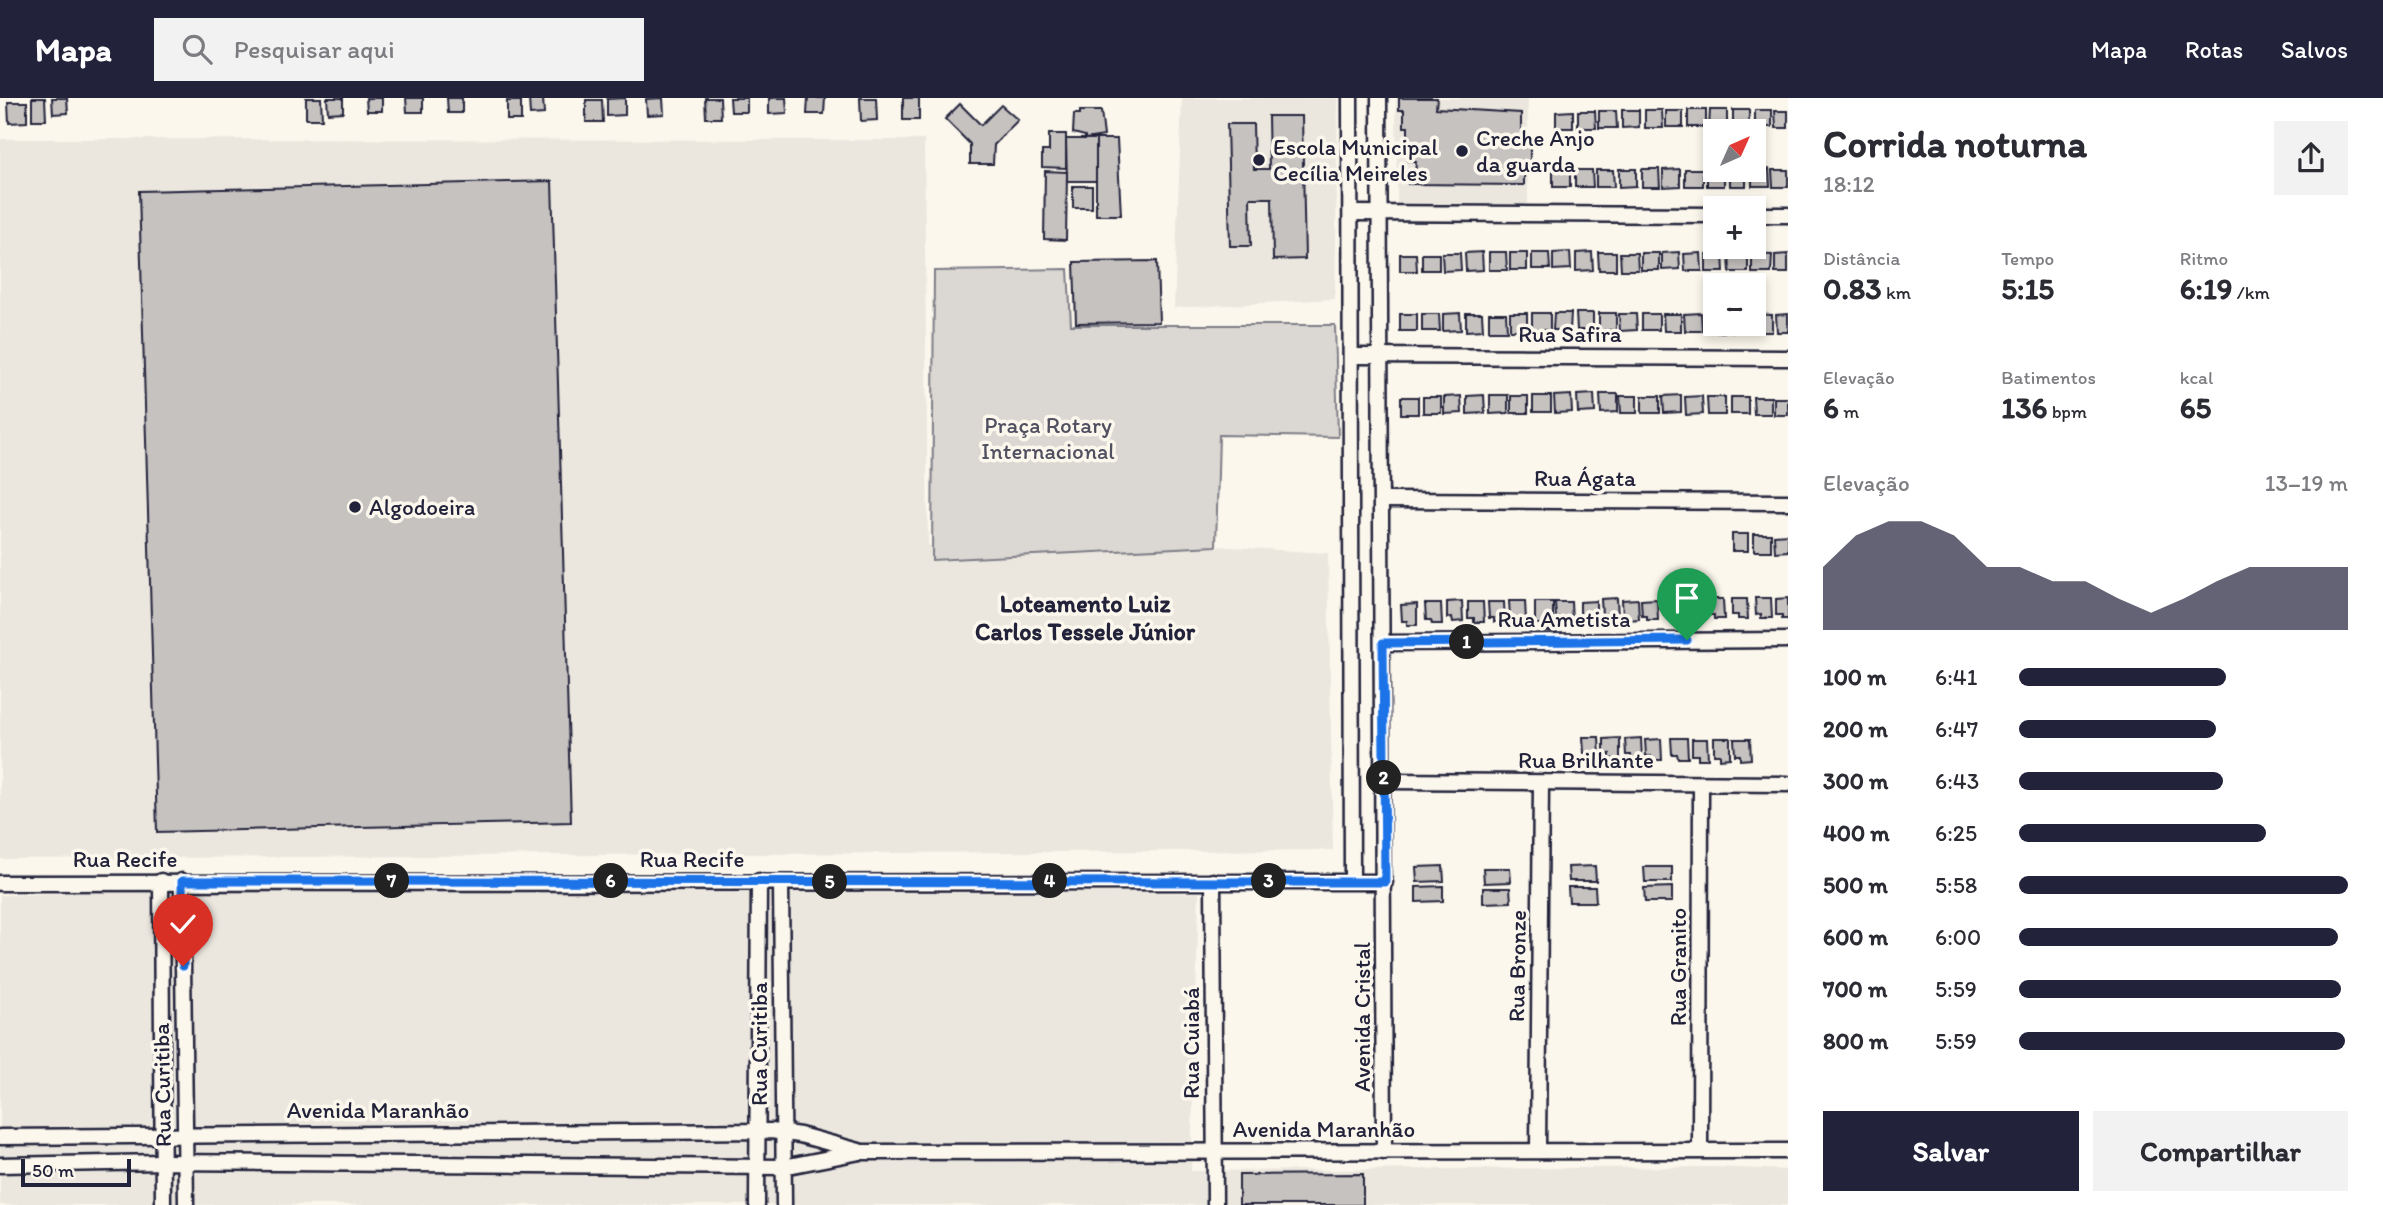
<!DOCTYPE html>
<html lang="pt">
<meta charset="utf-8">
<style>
body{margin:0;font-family:Itim,sans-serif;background:#f2f2f3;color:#2b2b33;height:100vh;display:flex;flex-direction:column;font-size:26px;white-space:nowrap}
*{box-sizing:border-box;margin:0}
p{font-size:23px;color:#7c7c81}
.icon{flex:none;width:38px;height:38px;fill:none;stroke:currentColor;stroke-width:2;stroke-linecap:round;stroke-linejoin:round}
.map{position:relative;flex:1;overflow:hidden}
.sheet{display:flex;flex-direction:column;background:#fff;width:595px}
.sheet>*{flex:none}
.needle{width:46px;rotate:45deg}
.tools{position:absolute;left:1703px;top:21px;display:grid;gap:14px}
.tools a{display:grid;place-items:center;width:63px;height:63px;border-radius:0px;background:#fff;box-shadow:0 4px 10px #0003;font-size:35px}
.scale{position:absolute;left:21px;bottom:18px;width:110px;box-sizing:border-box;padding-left:7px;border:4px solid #22223b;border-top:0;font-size:19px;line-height:24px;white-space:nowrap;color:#22223b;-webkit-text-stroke:5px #fbf7ec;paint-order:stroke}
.pin{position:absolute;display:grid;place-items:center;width:60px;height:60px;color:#fff;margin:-72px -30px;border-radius:50% 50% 50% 0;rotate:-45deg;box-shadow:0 0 7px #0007}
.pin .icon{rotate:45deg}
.km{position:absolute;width:35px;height:35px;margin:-18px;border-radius:50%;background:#222;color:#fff;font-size:19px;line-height:35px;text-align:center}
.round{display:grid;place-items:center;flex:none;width:74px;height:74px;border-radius:0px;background:#f2f2f3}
.head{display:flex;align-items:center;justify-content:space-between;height:119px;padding:0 35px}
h1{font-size:38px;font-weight:700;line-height:52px}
.stats{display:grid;grid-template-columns:repeat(3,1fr);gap:10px;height:119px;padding:7px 35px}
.stats div{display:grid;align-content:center}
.stats b{font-size:30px;font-weight:700}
.stats small{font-size:19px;font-weight:400}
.stats p{font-size:19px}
.chart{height:196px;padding:14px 35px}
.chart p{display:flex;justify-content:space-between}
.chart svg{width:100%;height:126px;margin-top:7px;fill:#22223b;opacity:.7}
.primary-button{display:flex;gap:14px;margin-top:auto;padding:14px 35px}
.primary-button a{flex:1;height:80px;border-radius:0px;background:#22223b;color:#fff;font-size:28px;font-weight:700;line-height:80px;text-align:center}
.primary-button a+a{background:#f2f2f3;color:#2b2b33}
ul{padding:0 35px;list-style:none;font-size:23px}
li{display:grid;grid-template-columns:112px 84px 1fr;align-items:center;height:52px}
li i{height:18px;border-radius:9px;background:#22223b}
header{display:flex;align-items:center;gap:42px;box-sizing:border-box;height:98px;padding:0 35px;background:#22223b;color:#fff}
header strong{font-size:33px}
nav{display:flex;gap:38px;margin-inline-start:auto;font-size:24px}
.search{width:490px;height:63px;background:#f2f2f3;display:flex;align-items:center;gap:18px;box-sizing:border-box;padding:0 24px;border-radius:0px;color:#7c7c81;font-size:26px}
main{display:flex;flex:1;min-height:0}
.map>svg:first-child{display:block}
</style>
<header>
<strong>Mapa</strong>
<div class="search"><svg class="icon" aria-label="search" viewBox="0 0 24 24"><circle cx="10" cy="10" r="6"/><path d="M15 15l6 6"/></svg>Pesquisar aqui</div>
<nav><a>Mapa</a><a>Rotas</a><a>Salvos</a></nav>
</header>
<main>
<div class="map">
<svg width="1788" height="1107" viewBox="0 0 1788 1107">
<rect width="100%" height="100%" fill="#fbf7ec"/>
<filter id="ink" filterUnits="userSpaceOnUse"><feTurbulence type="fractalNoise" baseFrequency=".0143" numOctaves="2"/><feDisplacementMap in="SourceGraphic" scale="14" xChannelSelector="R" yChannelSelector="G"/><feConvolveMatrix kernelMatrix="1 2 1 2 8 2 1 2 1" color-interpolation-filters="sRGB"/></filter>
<g filter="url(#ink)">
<g fill="#ebe7df">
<polygon points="1182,0 1338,0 1335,201 1174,210"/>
<polygon points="1396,0 1528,0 1528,106 1397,108"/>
<polygon points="0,41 924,42 928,448 1216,448 1328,455 1333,752 0,761"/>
<polygon points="801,791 1199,795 1191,1073 1712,1069 1788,1072 1788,1107 0,1107 0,797 159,793"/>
</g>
<polygon fill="#dbd8d3" stroke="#7e7d87" stroke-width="2" points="1068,171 1071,227 1335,227 1338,339 1219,337 1216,448 932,462 934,173"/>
<g fill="#c6c2c0" stroke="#22223b" stroke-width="2">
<polygon points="32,0 45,0 46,22 32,22"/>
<polygon points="52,0 67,0 68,15 53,16"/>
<polygon points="306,0 321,0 322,21 306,21"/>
<polygon points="327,0 343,0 343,14 328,15"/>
<polygon points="366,0 382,0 382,13 367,13"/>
<polygon points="406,0 423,0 423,14 407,14"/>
<polygon points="447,0 462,0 462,15 448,15"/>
<polygon points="529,0 543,0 544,16 530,17"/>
<polygon points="625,0 625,17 607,18 607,1"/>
<polygon points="663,0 664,16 647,17 646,1"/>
<polygon points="705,0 720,0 721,20 706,20"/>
<polygon points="730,0 747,0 747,14 731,14"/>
<polygon points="769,0 786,0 787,15 769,16"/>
<polygon points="808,0 825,0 824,16 807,16"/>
<polygon points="860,0 876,0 877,22 861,23"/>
<rect x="903" y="0" width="16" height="22"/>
<polygon points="1399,0 1437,0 1436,10 1521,15 1521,46 1530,46 1530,66 1524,66 1524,87 1408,86 1408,77 1415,77 1416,63 1408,63 1408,29 1404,29 1404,12 1399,12"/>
<polygon points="586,2 602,2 603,24 586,24"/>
<rect x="507" y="3" width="14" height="19"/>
<polygon points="8,4 27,4 27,24 9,25"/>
<polygon points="960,6 981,27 1001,7 1018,22 994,47 993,66 970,66 970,46 945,21"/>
<polygon points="1622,12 1639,12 1639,29 1622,30"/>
<polygon points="1645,12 1662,12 1663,30 1645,30"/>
<rect x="1688" y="12" width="18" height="17"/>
<polygon points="1710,12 1727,12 1727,30 1709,29"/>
<rect x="1733" y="12" width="16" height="17"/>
<rect x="1755" y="12" width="17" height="17"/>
<polygon points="1080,13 1101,13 1104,38 1085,41 1085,38 1073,35 1074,16 1080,16"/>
<polygon points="1573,13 1573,30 1556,30 1556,14"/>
<polygon points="1578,13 1595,13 1596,30 1578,30"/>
<polygon points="1599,13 1616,13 1617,30 1599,30"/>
<rect x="1666" y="13" width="17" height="16"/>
<polygon points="1775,13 1788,13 1788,30 1776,30"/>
<polygon points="1268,18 1302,18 1305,161 1273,162 1272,100 1250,100 1251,148 1230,148 1227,26 1253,26 1254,71 1269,71"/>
<polygon points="1049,36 1066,36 1066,70 1042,69 1042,53 1049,53"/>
<polygon points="1066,41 1096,41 1097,83 1067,83"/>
<polygon points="1096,41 1117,41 1121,117 1096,117"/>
<polygon points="1619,71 1636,71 1636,88 1619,89"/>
<polygon points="1642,71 1659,71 1660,89 1642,89"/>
<polygon points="1680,71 1680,88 1663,89 1663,72"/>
<rect x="1685" y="71" width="18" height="17"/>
<polygon points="1707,71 1724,72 1724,88 1707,88"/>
<polygon points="1769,71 1770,88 1752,88 1752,72"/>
<rect x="1553" y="72" width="17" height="17"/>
<polygon points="1575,72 1592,72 1593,89 1575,89"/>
<polygon points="1596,72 1613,72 1614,89 1596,89"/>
<rect x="1730" y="72" width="16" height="16"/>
<polygon points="1772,72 1788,72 1788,89 1773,89"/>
<polygon points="1045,73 1067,74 1066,142 1044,141"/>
<polygon points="552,83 571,724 157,734 139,93"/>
<rect x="1073" y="88" width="19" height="22"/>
<polygon points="1482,154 1483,172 1466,173 1465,155"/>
<polygon points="1489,154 1506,154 1507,172 1489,172"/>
<polygon points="1570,154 1571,171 1553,172 1553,155"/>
<polygon points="1592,154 1593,172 1576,173 1576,155"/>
<polygon points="1598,154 1616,154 1616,172 1599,172"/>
<polygon points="1679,154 1680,171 1662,172 1662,155"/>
<polygon points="1442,155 1460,155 1461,172 1443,173"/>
<rect x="1510" y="155" width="17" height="17"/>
<polygon points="1532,155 1549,155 1550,171 1532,171"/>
<polygon points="1620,155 1637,155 1638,172 1621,172"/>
<rect x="1641" y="155" width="18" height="17"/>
<polygon points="1701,155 1702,173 1685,173 1684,156"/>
<polygon points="1723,155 1724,174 1706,174 1706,156"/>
<polygon points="1400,156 1416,156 1417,173 1400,173"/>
<rect x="1422" y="156" width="17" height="16"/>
<polygon points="1752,156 1772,157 1771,175 1752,175"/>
<polygon points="1788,156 1788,175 1775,175 1775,157"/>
<polygon points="1729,157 1748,157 1748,174 1730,174"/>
<polygon points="1157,163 1159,224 1076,225 1074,164"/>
<polygon points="1460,215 1461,232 1443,233 1443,216"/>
<polygon points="1466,215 1482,215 1483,232 1466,233"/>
<polygon points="1489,215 1506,215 1507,233 1489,233"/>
<rect x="1510" y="215" width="17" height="17"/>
<rect x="1532" y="215" width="18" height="17"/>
<polygon points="1554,215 1571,215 1570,232 1553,232"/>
<polygon points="1576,215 1593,215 1593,232 1577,232"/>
<rect x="1599" y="215" width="17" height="17"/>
<polygon points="1701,215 1702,233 1685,233 1684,216"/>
<rect x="1400" y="216" width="17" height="17"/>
<polygon points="1422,216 1439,216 1440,233 1422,233"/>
<polygon points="1619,216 1636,216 1637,232 1620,233"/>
<rect x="1642" y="216" width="17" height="16"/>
<polygon points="1663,216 1681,216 1681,233 1664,233"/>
<polygon points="1706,216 1715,216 1715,226 1724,226 1724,234 1707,234"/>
<polygon points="1754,216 1772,217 1772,234 1753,234"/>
<polygon points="1788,216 1788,234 1777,234 1776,217"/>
<polygon points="1731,226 1749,226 1749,233 1731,234"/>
<polygon points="1594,296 1595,314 1578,315 1577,297"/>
<polygon points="1600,296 1618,296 1618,314 1601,315"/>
<polygon points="1484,297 1485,315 1467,316 1467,298"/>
<polygon points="1490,297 1508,297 1508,315 1490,316"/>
<polygon points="1571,297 1572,314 1555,315 1554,298"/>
<polygon points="1681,297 1681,314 1664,315 1663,298"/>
<polygon points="1461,298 1462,315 1444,316 1444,299"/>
<rect x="1511" y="298" width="17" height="17"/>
<rect x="1533" y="298" width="18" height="16"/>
<polygon points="1620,298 1637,298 1637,315 1621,315"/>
<rect x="1642" y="298" width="18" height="17"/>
<polygon points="1702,298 1703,316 1686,317 1685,299"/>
<rect x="1401" y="299" width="17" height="17"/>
<rect x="1423" y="299" width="18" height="16"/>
<polygon points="1707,299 1725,299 1725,317 1708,317"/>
<rect x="1731" y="299" width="17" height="17"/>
<polygon points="1753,299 1771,299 1771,316 1754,316"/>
<rect x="1774" y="300" width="14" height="17"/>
<rect x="1732" y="436" width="16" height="17"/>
<rect x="1754" y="436" width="17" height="17"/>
<polygon points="1788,436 1788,453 1775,454 1774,437"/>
<polygon points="1617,500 1618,521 1607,521 1607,517 1602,517 1601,501"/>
<polygon points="1688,500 1704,500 1705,520 1694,521 1694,516 1689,517"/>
<polygon points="1755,500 1771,500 1772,520 1761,520 1761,516 1756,517"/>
<polygon points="1788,500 1788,521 1782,521 1782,517 1776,517 1776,501"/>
<polygon points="1638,501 1639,521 1628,522 1628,518 1623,518 1622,502"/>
<polygon points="1657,501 1658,522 1647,522 1647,518 1642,518 1641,502"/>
<polygon points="1666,501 1681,501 1682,521 1672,521 1672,517 1666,517"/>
<polygon points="1707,501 1723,501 1724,521 1714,521 1714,517 1708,517"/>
<polygon points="1732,501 1747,501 1748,521 1738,521 1738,517 1732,517"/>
<polygon points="1462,503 1463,523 1453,524 1452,519 1447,520 1447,504"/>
<polygon points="1509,503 1525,503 1526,523 1516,523 1516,519 1510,520"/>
<polygon points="1596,503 1596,523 1586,524 1586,519 1580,520 1580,504"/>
<polygon points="1468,504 1483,504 1484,524 1474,524 1474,520 1468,520"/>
<polygon points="1488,504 1504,504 1505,524 1494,524 1494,520 1489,520"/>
<polygon points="1535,504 1553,504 1553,533 1546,533 1546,526 1535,526"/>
<polygon points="1555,504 1571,504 1572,524 1561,524 1561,520 1556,520"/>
<polygon points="1417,506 1417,527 1407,527 1407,523 1402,523 1401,507"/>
<polygon points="1425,506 1441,506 1442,526 1432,526 1431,522 1426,522"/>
<polygon points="1583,639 1599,639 1600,659 1590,660 1589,655 1584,655"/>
<polygon points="1620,640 1620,660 1610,661 1610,656 1604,657 1604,641"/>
<polygon points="1641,640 1642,661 1631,661 1631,657 1626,657 1625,641"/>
<polygon points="1671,640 1687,640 1688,660 1678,660 1677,656 1672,656"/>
<polygon points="1714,640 1730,640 1730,660 1720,661 1720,656 1714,656"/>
<polygon points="1661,641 1662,662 1651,662 1651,658 1646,658 1645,642"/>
<polygon points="1692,641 1707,641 1708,661 1698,661 1698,657 1692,657"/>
<polygon points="1734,641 1750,641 1751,661 1740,662 1740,657 1735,657"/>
<polygon points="1443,768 1444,783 1417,784 1416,769"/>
<polygon points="1595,768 1596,783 1569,783 1568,769"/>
<polygon points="1644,769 1672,769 1672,784 1645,784"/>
<polygon points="1483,770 1510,770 1511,784 1484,785"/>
<polygon points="1443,788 1443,803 1416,804 1416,789"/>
<polygon points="1568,789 1595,789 1596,804 1569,804"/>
<polygon points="1672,789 1672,804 1645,804 1644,790"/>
<polygon points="1483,790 1510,790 1511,804 1483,805"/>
<polygon points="1363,1076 1363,1107 1239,1107 1239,1077"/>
</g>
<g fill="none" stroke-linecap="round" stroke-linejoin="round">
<defs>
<g id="minor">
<polyline points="1350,0 1352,782"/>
<polyline points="1379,0 1384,1054"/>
<polyline points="1351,115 1715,117"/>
<polyline points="1754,117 1788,117"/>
<polyline points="1351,258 1788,260"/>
<polyline points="1382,402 1788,404"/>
<polyline points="1383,545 1788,542"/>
<polyline points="1384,683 1788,686"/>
<polyline points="161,783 163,1107"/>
<polyline points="182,783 186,1107"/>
<polyline points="1213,783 1215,1107"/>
<polyline points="781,784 784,1107"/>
<polyline points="0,785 1385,784"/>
<polyline points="0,1039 771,1033 800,1037 859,1053"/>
<polyline points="1538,1052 1541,685"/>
<polyline points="1700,1052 1701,686"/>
<polyline points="0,1067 163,1064 783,1069 860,1054 1788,1053"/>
<polyline points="757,1107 759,783"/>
</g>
</defs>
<use href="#minor" stroke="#22223b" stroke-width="19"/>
<use href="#minor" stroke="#fbf7ec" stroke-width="14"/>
</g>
</g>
<g fill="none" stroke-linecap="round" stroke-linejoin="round" filter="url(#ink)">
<defs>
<polyline id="route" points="183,868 182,783 1385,784 1383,545 1687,542"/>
</defs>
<use href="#route" stroke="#fff" stroke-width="14"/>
<use href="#route" stroke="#1a73e8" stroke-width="9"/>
</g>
<g fill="#22223b" stroke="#fbf7ec" stroke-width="2.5">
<circle cx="1462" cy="53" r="7"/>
<circle cx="1259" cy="62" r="7"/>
<circle cx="355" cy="409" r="7"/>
</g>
<g text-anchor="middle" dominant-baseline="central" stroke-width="7" stroke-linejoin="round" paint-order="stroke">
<g font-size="23" fill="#22223b" stroke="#fbf7ec" text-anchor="start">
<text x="1476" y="40">Creche Anjo<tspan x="1476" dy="26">da guarda</tspan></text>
<text x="1273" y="49">Escola Municipal<tspan x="1273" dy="26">Cecília Meireles</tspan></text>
<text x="369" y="409">Algodoeira</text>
</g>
<g font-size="23" fill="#22223b" stroke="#fbf7ec">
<text x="1570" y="236">Rua Safira</text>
<text x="1585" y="380">Rua Ágata</text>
<text x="1564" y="521">Rua Ametista</text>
<text x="1586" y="662">Rua Brilhante</text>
<text x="125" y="761">Rua Recife</text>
<text x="692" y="761">Rua Recife</text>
<text transform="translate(1517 868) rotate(-89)">Rua Bronze</text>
<text transform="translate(1678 869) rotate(-90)">Rua Granito</text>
<text transform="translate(1362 919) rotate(-90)">Avenida Cristal</text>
<text transform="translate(1191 945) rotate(-90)">Rua Cuiabá</text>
<text transform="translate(759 946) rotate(-90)">Rua Curitiba</text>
<text transform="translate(162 987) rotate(-91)">Rua Curitiba</text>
<text x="378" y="1012">Avenida Maranhão</text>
<text x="1324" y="1031">Avenida Maranhão</text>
</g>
<g font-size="23" fill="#505061" stroke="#fbf7ec">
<text x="1048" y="327">Praça Rotary<tspan x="1048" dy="26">Internacional</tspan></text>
</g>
<g font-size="24" font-weight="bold" fill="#22223b" stroke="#fbf7ec">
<text x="1085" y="505">Loteamento Luiz<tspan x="1085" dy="28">Carlos Tessele Júnior</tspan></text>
</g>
</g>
</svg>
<div class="tools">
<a><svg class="needle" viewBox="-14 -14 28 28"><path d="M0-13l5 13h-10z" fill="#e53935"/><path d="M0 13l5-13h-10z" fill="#7c7c81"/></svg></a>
<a>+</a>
<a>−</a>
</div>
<div class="scale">50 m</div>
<div class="pin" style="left:1687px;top:542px;background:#1e9e55"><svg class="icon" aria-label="arrive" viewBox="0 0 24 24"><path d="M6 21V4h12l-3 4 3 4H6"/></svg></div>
<div class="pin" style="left:183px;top:868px;background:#d93025"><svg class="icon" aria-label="check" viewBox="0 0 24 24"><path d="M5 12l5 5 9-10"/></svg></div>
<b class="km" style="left:1467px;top:544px">1</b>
<b class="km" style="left:1384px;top:680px">2</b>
<b class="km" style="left:1269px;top:783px">3</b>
<b class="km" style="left:1050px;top:783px">4</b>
<b class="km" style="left:830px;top:784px">5</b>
<b class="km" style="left:611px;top:783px">6</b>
<b class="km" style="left:392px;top:783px">7</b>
</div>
<section class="sheet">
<div class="head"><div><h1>Corrida noturna</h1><p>18:12</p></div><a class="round"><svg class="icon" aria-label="share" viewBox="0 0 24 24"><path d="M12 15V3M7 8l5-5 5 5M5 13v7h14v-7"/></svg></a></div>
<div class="stats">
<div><p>Distância</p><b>0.83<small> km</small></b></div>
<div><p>Tempo</p><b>5:15</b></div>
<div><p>Ritmo</p><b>6:19<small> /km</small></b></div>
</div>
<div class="stats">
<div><p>Elevação</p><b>6<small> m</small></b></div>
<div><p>Batimentos</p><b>136<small> bpm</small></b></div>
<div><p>kcal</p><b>65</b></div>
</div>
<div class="chart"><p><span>Elevação</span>13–19 m</p>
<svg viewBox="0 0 160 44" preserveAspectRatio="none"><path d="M0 44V22L10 11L20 6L30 6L40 11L50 22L60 22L70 27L80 27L90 33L100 38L110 33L120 27L130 22L140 22L150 22L160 22V44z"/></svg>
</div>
<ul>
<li><b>100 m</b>6:41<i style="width:63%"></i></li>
<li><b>200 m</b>6:47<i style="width:60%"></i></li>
<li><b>300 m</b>6:43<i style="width:62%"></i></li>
<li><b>400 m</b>6:25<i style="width:75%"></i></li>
<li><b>500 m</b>5:58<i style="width:100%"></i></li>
<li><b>600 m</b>6:00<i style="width:97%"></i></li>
<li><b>700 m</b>5:59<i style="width:98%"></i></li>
<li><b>800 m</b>5:59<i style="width:99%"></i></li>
</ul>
<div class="primary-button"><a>Salvar</a><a>Compartilhar</a></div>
</section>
</main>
